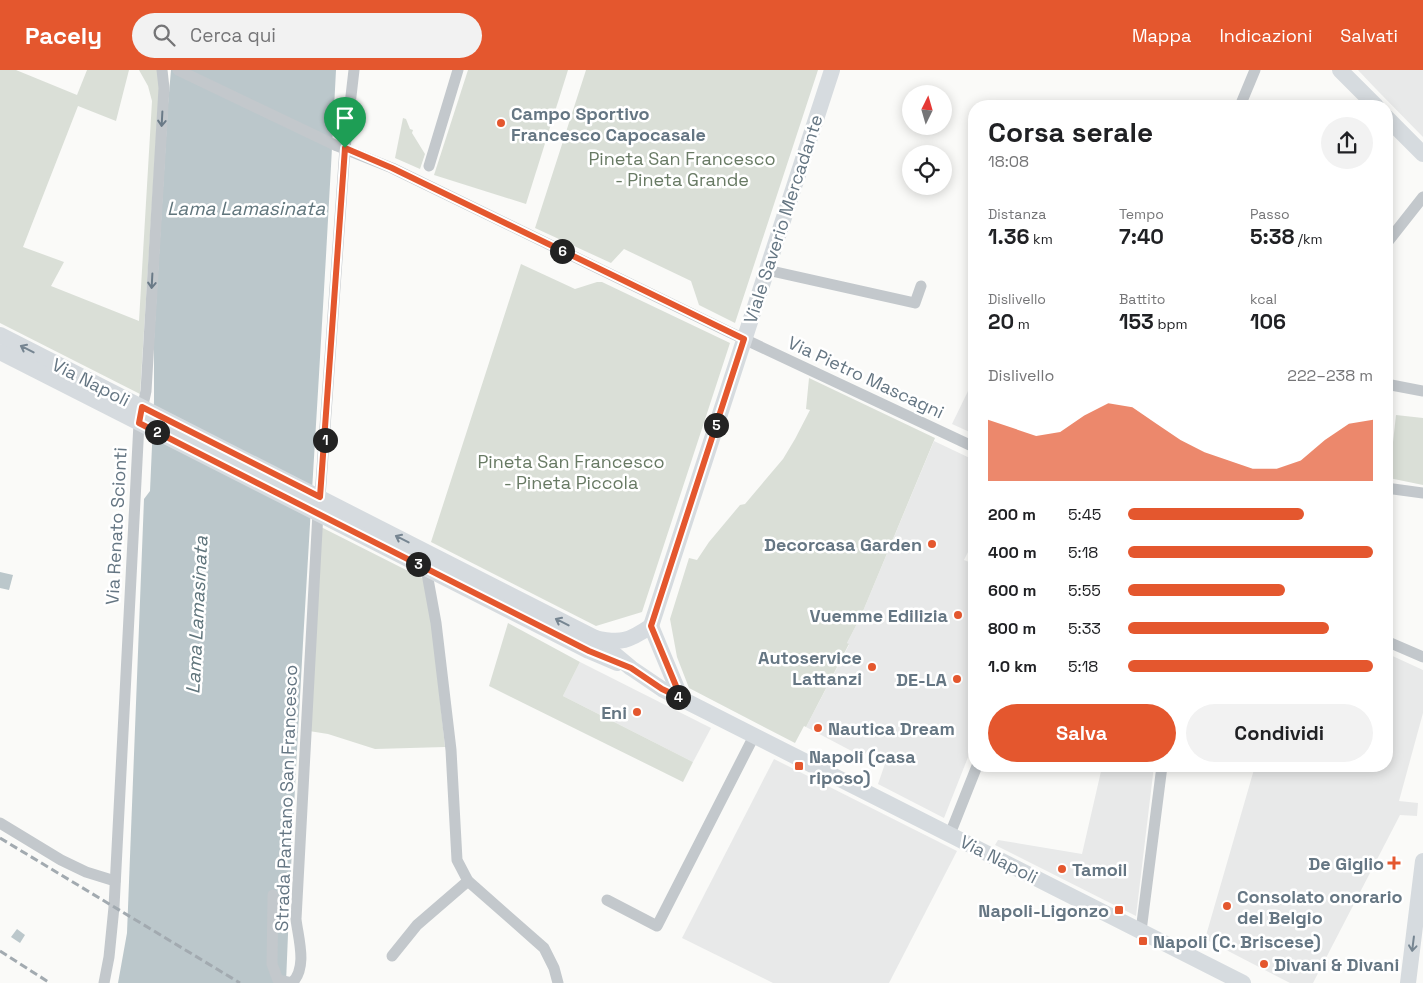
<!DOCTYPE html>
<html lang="it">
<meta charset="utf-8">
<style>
body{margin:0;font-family:"Space Grotesk",sans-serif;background:#f2f2f2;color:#202124;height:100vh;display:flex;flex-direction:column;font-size:19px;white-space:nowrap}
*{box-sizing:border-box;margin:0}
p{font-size:16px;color:#757577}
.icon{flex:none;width:28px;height:28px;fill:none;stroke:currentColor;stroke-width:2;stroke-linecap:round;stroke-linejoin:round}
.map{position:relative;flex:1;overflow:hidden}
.drawer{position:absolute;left:968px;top:30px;width:425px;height:672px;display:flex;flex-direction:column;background:#fff;border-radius:20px;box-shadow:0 2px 12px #0003}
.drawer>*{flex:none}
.needle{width:32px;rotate:5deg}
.tools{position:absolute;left:902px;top:15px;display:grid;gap:10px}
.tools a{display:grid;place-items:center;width:50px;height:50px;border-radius:50%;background:#fff;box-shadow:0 2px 12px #0003;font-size:25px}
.pin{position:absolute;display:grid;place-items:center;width:42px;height:42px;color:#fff;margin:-51px -21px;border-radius:50% 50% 50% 0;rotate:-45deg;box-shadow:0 0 5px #0007}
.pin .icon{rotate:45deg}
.km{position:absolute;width:25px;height:25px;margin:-12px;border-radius:50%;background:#222;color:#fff;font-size:14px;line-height:25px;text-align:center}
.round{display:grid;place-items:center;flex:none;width:52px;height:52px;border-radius:26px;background:#f2f2f2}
.head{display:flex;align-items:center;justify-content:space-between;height:85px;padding:0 20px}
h1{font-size:28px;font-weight:600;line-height:38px}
.figures{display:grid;grid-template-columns:repeat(3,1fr);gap:8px;height:85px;padding:5px 20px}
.figures div{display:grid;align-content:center}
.figures b{font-size:21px;font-weight:600}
.figures small{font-size:14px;font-weight:400}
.figures p{font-size:14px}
.chart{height:140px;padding:10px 20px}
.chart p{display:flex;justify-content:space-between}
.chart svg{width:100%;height:90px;margin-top:5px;fill:#e4572e;opacity:.7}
.primary-button{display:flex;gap:10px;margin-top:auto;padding:10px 20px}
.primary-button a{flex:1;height:58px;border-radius:30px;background:#e4572e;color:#fff;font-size:20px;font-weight:600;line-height:58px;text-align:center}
.primary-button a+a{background:#f2f2f2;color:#202124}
ul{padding:0 20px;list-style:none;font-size:16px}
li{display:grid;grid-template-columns:80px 60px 1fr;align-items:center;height:38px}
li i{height:12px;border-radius:6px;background:#e4572e}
header{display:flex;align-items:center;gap:30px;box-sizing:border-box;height:70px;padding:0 25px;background:#e4572e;color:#fff}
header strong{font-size:24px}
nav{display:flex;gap:28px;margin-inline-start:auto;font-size:18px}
.search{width:350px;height:45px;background:#f2f2f2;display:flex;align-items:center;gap:12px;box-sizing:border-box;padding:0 18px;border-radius:28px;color:#757577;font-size:19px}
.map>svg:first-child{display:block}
</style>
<header>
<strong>Pacely</strong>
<div class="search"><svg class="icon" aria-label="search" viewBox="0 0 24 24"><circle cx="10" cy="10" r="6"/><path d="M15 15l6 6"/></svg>Cerca qui</div>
<nav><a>Mappa</a><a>Indicazioni</a><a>Salvati</a></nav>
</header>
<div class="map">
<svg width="1423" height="913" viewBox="0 0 1423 913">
<rect width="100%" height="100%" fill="#fafaf8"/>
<g fill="#e8e9e9">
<polygon points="1358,0 1423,0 1423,67 1376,19"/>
<polygon points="970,317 974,318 974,364 952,354"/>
<polygon points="934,371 974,390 974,470 964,490 974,494 974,672 944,748 878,714 886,691 867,681 863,687 806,657 849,575 847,573 861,546"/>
<polygon points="1386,583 1423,600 1423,643 1399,731 1418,733 1417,746 1400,745 1313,913 1290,913 1205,869 1255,696 1386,696"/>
<polygon points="580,592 711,658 693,692 563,626"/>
<polygon points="774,689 957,781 889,913 773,913 682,868"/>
<polygon points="1100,696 1154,696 1136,846 995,775 998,770 1082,784 1102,697"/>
</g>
<g fill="#dadfd7">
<polygon points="0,0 16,0 77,25 87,0 129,0 116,51 78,36 23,177 64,192 51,216 139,251 152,31 148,16 139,0 158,0 160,8 140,324 0,253"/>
<polygon points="468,0 568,0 526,134 434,105"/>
<polygon points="586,0 818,0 735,253 699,235 691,211 624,179 611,193 535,158"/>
<polygon points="403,48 406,49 410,59 413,60 412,63 425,84 420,99 395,88"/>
<polygon points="521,194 575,219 597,212 602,212 730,273 642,542 596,556 431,472"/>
<polygon points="809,308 935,368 861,546 847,573 849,574 806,657 804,656 795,673 689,618 677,587 670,549 689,488 697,490 709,472 740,435 745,434 783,389 795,369 810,340 806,339"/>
<polygon points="1396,345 1423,348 1423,415 1389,408"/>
<polygon points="319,456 424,509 432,552 445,677 375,679 328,664 309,661"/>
<polygon points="508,553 580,592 563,626 693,692 683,712 489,616"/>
</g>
<g fill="#bbc7cb">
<path d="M171,0h165c-15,304 -38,608 -50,913h-168l9,-50 17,-434 6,-8 4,-90v-62l14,-235z"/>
<polygon points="0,502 13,505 9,520 0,518"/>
<polygon points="17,859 25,865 20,873 11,867"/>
</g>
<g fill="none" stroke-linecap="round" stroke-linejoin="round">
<g stroke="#c3c8cc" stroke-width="11">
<polyline points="178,0 337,76 392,98 729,262 974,377"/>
<polyline points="1240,36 1255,0"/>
<polyline points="429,96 458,0"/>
<polyline points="1386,174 1423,127"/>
<polyline points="767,200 915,233 921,216"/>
<polyline points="1386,314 1423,321"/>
<polyline points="1386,418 1423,423"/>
<polyline points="320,427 345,78 354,0"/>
<polyline points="426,498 436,553 451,680 457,790 468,811 544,878 554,898 558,913"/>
<polyline points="1386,571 1423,587"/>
<polyline points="0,753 61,790 86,802 115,811"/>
<polyline points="950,764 977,696"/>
<path d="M273,825l-1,69 6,16 14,3c16,-16 6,-45 4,-64l22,-407"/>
<polyline points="607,830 657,856 754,666"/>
<polyline points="1141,861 1162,696"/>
<polyline points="392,886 417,855 468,811"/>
<polyline points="104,913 109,887 114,837 139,353 146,321 164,18 162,0"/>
</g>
<g stroke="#d6dbdf" stroke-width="16">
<polyline points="1340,0 1376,36"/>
<polyline points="1386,47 1423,84"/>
<polyline points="0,265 595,568 631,598 662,619 1243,913"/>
<polyline points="0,282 589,581 617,593"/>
<polyline points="651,556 832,0"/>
<polyline points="651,556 681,628"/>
<path d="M595,568c26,6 34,3 56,-12"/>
<polyline points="1408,913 1423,791"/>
</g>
<g stroke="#a2aab0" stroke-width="3" stroke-dasharray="8 4" stroke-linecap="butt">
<polyline points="0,768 240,913"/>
<polyline points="0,881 50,913"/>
</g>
</g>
<defs><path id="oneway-shaft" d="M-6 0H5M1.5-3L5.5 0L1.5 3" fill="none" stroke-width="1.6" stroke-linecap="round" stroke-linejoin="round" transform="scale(1.25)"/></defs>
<g stroke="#6a7a87">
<use href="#oneway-shaft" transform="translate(162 49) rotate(93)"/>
<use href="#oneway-shaft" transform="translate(152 211) rotate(93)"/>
</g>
<g stroke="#768591">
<use href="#oneway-shaft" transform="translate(27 279) rotate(-153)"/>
<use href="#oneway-shaft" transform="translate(402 469) rotate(-153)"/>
<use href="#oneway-shaft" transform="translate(562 552) rotate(-153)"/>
<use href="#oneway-shaft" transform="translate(1413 874) rotate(97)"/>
</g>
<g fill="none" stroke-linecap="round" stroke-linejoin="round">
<defs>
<polygon id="route" points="345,78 392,98 744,269 651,556 681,628 662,619 631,598 589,581 139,353 142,337 320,427"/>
</defs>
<use href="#route" stroke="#fff" stroke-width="10"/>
<use href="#route" stroke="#e4572e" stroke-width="6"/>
</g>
<g fill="#e4572e" stroke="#fff" stroke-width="2">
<circle cx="501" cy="53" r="5"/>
<circle cx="932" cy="474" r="5"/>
<circle cx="958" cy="545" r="5"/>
<circle cx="872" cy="597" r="5"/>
<circle cx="957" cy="609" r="5"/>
<circle cx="637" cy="642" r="5"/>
<circle cx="818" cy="658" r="5"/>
<rect x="794" y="691" width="10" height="10" rx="2.5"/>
<path d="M1391.5 785.5h5v5h5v5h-5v5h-5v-5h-5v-5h5z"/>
<circle cx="1062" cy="799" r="5"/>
<circle cx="1227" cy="836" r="5"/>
<rect x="1114" y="835" width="10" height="10" rx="2.5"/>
<rect x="1138" y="866" width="10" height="10" rx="2.5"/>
<circle cx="1264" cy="894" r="5"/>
</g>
<g text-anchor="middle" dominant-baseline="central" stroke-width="5" stroke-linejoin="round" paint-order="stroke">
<g font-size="18" font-weight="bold" fill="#657683" stroke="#fff" text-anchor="start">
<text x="511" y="43">Campo Sportivo<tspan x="511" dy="21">Francesco Capocasale</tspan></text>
<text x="922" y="474" text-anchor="end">Decorcasa Garden</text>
<text x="948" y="545" text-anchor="end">Vuemme Edilizia</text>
<text x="862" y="587" text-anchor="end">Autoservice<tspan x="862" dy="21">Lattanzi</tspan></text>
<text x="947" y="609" text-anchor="end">DE-LA</text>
<text x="627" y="642" text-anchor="end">Eni</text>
<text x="828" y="658">Nautica Dream</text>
<text x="809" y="686">Napoli (casa<tspan x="809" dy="21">riposo)</tspan></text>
<text x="1384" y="793" text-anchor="end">De Giglio</text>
<text x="1072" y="799">Tamoil</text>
<text x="1237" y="826">Consolato onorario<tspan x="1237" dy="21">del Belgio</tspan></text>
<text x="1109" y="840" text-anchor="end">Napoli-Ligonzo</text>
<text x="1153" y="871">Napoli (C. Briscese)</text>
<text x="1274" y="894">Divani &amp; Divani</text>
</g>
<g font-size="18" fill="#687a64" stroke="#fff">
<text x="682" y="88">Pineta San Francesco<tspan x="682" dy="21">- Pineta Grande</tspan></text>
<text x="571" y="391">Pineta San Francesco<tspan x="571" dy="21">- Pineta Piccola</tspan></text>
</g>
<g font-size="18" fill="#657683" stroke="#fff">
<text transform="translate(783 149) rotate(-72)">Viale Saverio Mercadante</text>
<text transform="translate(866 307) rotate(25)">Via Pietro Mascagni</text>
<text transform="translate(91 312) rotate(27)">Via Napoli</text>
<text transform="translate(116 456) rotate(-87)">Via Renato Scionti</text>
<text transform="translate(286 728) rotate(-88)">Strada Pantano San Francesco</text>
<text transform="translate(999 789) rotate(27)">Via Napoli</text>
</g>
<g font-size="19" font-style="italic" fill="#60757c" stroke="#fff">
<text x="246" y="138">Lama Lamasinata</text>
<text transform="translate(197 545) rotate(-87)">Lama Lamasinata</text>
</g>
</g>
</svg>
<div class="tools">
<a><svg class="needle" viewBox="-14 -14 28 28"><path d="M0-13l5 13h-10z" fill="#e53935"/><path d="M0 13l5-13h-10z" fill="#757577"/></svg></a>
<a><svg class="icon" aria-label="locate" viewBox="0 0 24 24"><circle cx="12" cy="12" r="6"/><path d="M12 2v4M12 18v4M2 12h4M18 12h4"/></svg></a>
</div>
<div class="pin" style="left:345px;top:78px;background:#1e9e55"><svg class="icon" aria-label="arrive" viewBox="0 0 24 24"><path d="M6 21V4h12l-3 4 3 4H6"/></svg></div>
<b class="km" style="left:325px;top:370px">1</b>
<b class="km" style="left:157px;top:362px">2</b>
<b class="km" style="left:418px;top:494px">3</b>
<b class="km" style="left:678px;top:627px">4</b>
<b class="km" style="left:716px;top:355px">5</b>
<b class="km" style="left:562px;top:181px">6</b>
<section class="drawer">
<div class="head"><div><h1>Corsa serale</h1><p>18:08</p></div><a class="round"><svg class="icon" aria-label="share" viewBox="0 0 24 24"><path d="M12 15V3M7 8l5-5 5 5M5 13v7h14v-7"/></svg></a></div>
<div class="figures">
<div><p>Distanza</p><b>1.36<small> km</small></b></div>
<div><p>Tempo</p><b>7:40</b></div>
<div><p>Passo</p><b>5:38<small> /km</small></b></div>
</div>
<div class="figures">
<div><p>Dislivello</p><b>20<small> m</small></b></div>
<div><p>Battito</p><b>153<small> bpm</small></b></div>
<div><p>kcal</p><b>106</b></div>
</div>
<div class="chart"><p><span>Dislivello</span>222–238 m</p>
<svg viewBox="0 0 160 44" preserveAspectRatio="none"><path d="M0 44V14L10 18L20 22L30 20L40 12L50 6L60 8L70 16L80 24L90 30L100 34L110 38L120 38L130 34L140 24L150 16L160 14V44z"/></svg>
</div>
<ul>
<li><b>200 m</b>5:45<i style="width:72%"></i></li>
<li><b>400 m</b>5:18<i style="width:100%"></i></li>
<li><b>600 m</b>5:55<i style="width:64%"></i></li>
<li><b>800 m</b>5:33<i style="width:82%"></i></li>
<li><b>1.0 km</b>5:18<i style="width:100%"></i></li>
</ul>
<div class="primary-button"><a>Salva</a><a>Condividi</a></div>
</section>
</div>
